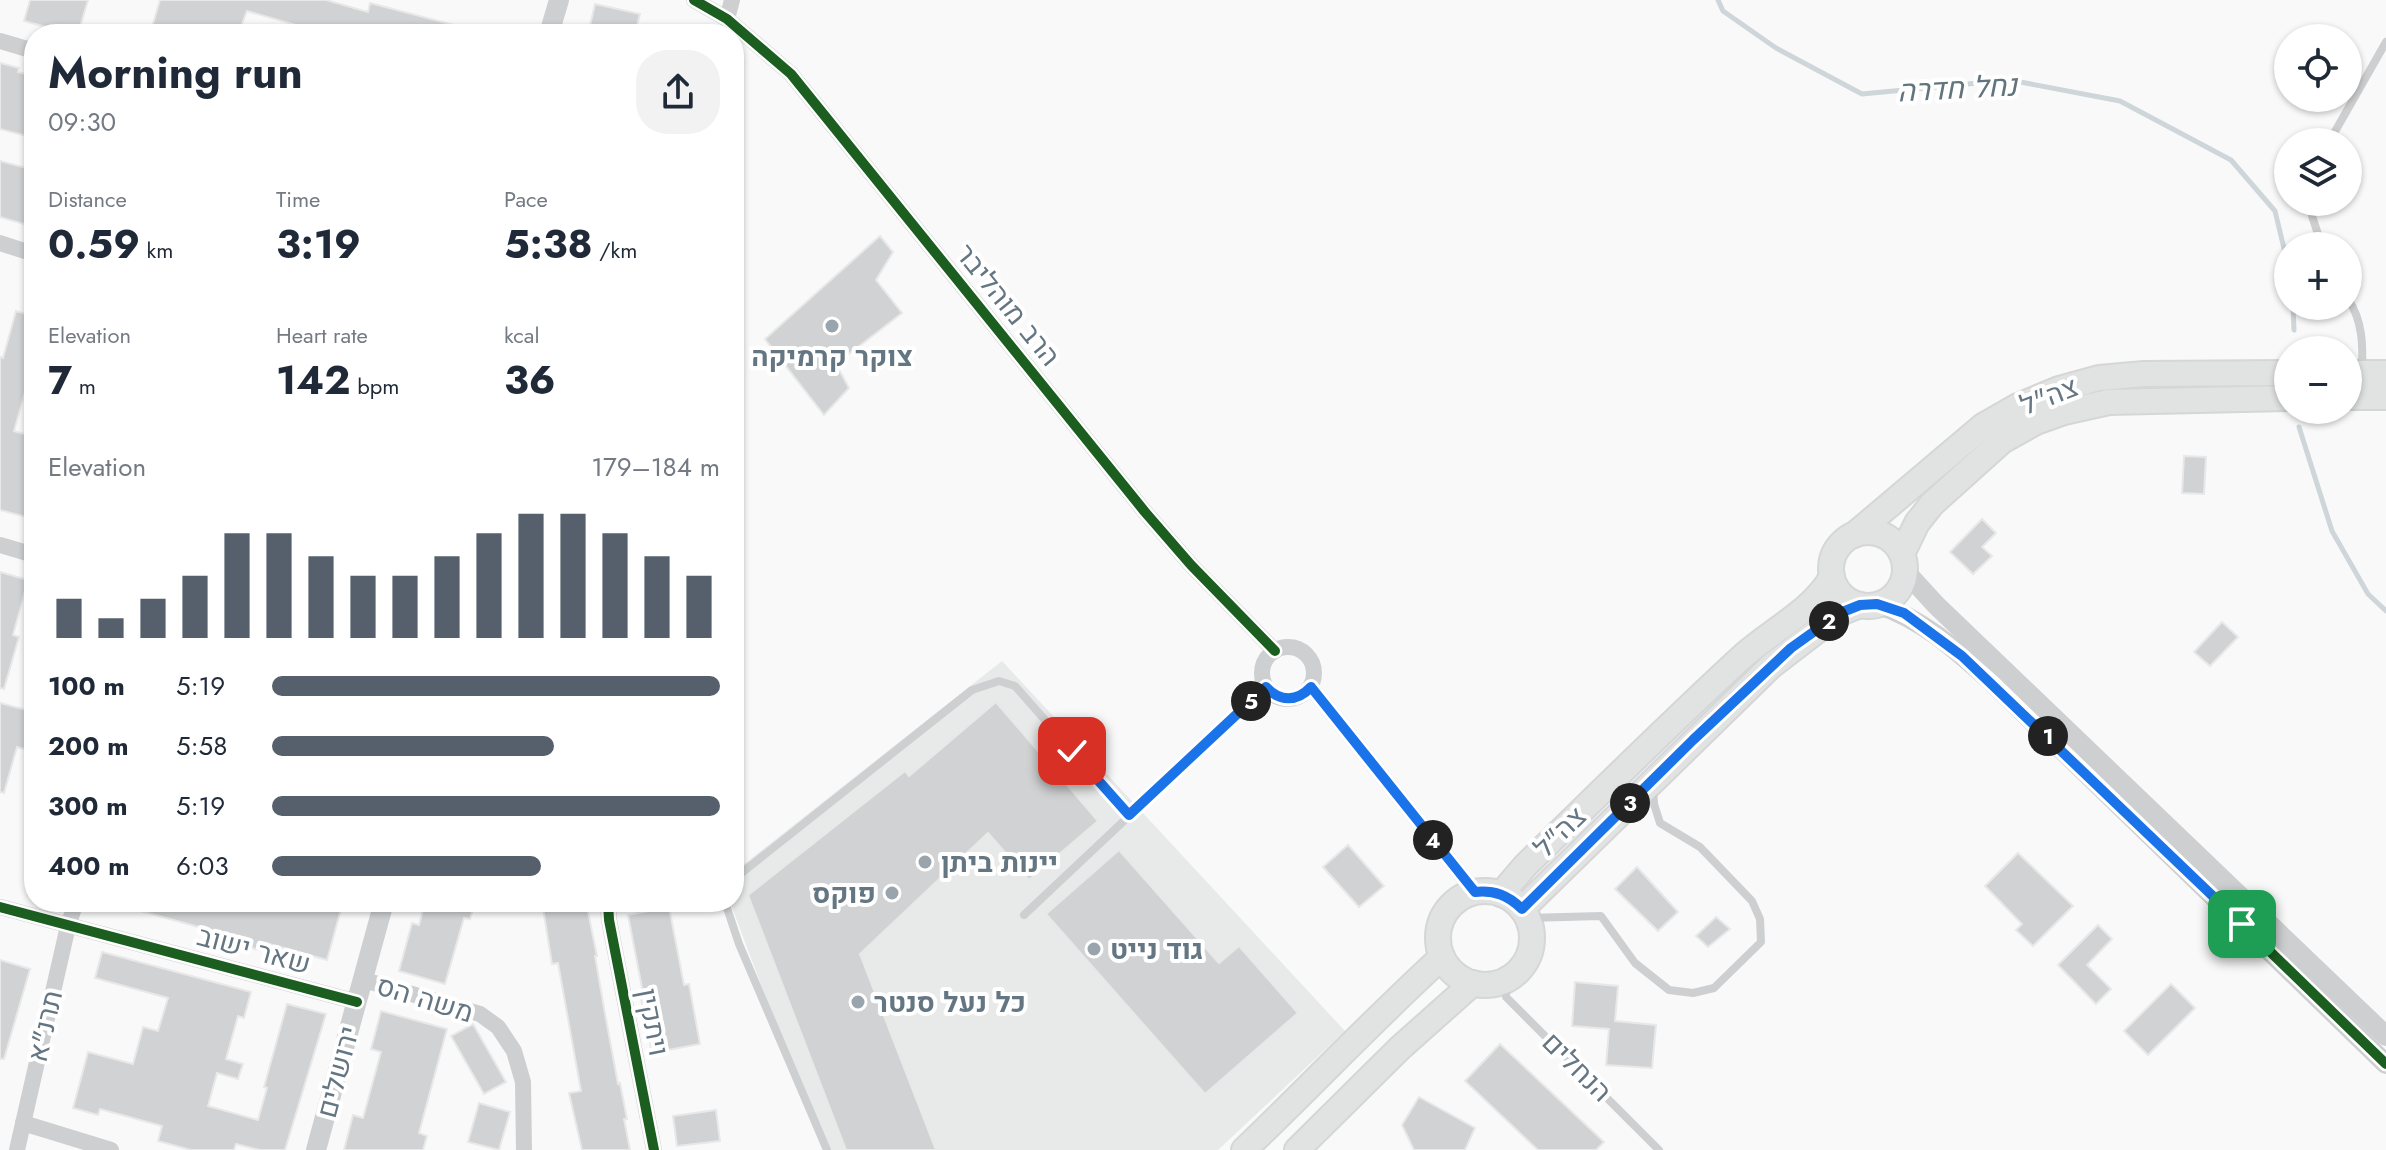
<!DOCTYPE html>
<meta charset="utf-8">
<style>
body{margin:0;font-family:Jost,Heebo,sans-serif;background:#f2f2f3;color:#1f2937;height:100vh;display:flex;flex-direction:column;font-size:30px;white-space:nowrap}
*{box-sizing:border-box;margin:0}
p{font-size:26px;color:#747a83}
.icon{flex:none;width:44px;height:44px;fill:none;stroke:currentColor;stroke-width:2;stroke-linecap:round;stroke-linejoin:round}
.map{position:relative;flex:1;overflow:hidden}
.sheet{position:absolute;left:24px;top:24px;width:720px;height:888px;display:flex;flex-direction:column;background:#fff;border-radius:32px;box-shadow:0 2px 6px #0004}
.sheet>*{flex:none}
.buttons{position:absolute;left:2274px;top:24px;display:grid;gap:16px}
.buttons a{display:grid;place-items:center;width:88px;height:88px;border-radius:50%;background:#fff;box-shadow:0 2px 6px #0004;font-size:40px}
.pin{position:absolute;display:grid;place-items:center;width:68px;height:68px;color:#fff;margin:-34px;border-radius:16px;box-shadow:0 4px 12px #0006}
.km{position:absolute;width:40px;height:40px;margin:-20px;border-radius:50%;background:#222;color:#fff;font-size:22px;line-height:40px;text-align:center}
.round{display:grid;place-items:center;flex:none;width:84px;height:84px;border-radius:32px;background:#f2f2f3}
.summary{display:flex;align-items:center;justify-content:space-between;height:136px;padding:0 24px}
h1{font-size:44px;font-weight:700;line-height:60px}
.figures{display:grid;grid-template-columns:repeat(3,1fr);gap:12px;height:136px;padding:8px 24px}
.figures div{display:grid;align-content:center}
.figures b{font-size:40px;font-weight:700}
.figures small{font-size:22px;font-weight:400}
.figures p{font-size:22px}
.chart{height:224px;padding:16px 24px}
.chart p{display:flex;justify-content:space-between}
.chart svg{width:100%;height:144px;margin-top:8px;stroke:#56606c;stroke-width:6}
ul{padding:0 24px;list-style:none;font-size:26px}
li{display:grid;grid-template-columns:128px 96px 1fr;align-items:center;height:60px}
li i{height:20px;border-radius:10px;background:#56606c}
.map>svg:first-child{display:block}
</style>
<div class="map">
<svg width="2386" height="1150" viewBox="0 0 2386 1150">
<rect width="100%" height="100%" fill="#f9f9f9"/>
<polygon fill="#e8e9e9" points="1002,661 1345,1031 1218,1150 823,1150 730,902 734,902 734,872"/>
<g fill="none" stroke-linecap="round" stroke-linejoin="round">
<g stroke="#ced6d9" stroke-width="5">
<polyline points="1718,0 1723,11 1776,48 1862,94 2010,80 2120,101 2231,160 2275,211 2288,265"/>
<polyline points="2293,306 2294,330"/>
<polyline points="2299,427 2332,531 2368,594 2386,611"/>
</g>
</g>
<g fill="#d0d2d3" stroke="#e8e8e8" stroke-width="2">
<polygon points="30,0 88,0 78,34 62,34 53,32 54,29 24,21"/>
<polygon points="160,0 326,0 368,12 370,3 473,30 473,34 327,34 247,11 238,34 150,34"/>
<polygon points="595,4 640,14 635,34 588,34"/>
<polygon points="0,63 19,68 18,72 34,76 34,138 0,129"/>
<polygon points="0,161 34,170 34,198 27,225 0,217"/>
<polygon points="880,236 893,252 876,280 902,313 836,364 849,388 824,415 765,339"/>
<polygon points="16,311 34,316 34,360 14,431 34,437 34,519 0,510 0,357 3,358"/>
<polygon points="2184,456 2206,457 2204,494 2182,493"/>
<polygon points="1982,519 1996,533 1982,547 1992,556 1973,574 1950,552"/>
<polygon points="0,572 28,580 13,635 19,637 4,689 0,688"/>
<polygon points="2222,622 2238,637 2210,666 2194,652"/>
<polygon points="996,702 1098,821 1029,880 988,833 860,954 936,1150 846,1150 748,895 905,771 909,776"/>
<polygon points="0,703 34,712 34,752 17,747 4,793 0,792"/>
<polygon points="1348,845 1384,886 1359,907 1323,867"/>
<polygon points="1119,850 1219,963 1239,946 1298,1013 1205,1094 1046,914"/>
<polygon points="2018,853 2073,906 2033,946 2016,930 2022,924 1985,886"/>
<polygon points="1637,867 1678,912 1658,931 1615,889"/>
<polygon points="127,902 343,902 327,960 266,943 263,951 233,943 235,937 126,907"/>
<polygon points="425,902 475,902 470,919 464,918 445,984 399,971 412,923 419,925"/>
<polygon points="542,902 586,902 597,956 595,956 604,1008 618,1084 620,1083 627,1119 624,1119 630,1150 582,1150 569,1093 581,1091 558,963 552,964"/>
<polygon points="669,907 684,985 689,984 700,1044 652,1053 640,994 643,993 628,915"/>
<polygon points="1716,917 1730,929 1708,947 1696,936"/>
<polygon points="2098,925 2112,939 2087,965 2111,989 2096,1004 2058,965"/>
<polygon points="102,952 251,992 244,1018 238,1016 226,1059 243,1064 238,1079 217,1073 208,1106 258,1120 267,1088 264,1087 287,1004 326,1014 285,1150 260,1150 236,1144 234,1150 191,1150 158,1141 162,1126 100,1109 98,1115 73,1108 88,1052 133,1064 143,1027 158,1031 168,998 95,978"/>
<polygon points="0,960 30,969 4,1059 0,1059"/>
<polygon points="1575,982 1618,986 1615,1021 1656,1025 1652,1068 1606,1065 1609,1029 1572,1026"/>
<polygon points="2171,984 2195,1008 2148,1055 2124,1031"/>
<polygon points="381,1011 447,1029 419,1133 427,1136 423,1150 344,1150 353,1115 363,1118 381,1052 371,1049"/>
<polygon points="473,1024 506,1082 484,1094 451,1036"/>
<polygon points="1500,1044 1604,1142 1596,1150 1538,1150 1465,1081"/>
<polygon points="1419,1097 1475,1128 1465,1150 1414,1150 1402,1125"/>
<polygon points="479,1103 510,1112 499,1150 468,1142"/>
<polygon points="716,1110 720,1141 677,1146 673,1116"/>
</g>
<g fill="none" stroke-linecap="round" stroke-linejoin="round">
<defs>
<g id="secondary">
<polyline points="2348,373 2386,373"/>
<polyline points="2348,397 2386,397"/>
<circle cx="1868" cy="569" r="37"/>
<polyline points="1854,535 1983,426 2018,406 2059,389 2099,378 2144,374 2288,373"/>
<polyline points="1902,554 1917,523 1932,504 2002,441 2036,422 2064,412 2109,402 2288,398"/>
<circle cx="1485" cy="938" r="47"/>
<path d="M1501,894l24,-28c72,-70 143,-141 216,-208 29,-27 71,-46 91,-81"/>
<polyline points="1522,909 1771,666 1840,613 1860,605"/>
<path d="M1244,1150c67,-64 130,-131 198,-193"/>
<polyline points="1297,1150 1400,1048 1473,983"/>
</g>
</defs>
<use href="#secondary" stroke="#d5d6d7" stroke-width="28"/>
<g stroke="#cecfd0" stroke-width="8">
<polyline points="2329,142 2386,42"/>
<polyline points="2311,202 2312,216 2322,246"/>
<path d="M2348,299c15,22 15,47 14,73"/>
<polyline points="734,879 972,690 999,681 1015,686 1129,815"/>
<polyline points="725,902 739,944 827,1150"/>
<polyline points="1024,915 1266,687"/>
<polyline points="1527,918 1601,916 1635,963 1669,990 1693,993 1714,988 1761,942 1760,919 1752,901 1700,847 1660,823 1654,804 1653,788"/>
<polyline points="1506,980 1506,997 1659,1150"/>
</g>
<g stroke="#cecfd0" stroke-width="16">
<polyline points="694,0 727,19 791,74 1145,512 1191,565 1275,651"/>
<polyline points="727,19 732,0"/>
<polyline points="0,41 34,51"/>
<polyline points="0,243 34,254"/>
<polyline points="0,545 34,555"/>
<circle cx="1288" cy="673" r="26"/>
<polyline points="1311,687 1475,892"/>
<polyline points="608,902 609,920 654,1150"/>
<polyline points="0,907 357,1002"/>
<polyline points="364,980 480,1014 498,1027 514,1051 523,1082 524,1150"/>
<polyline points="23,1123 111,1150"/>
<polyline points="17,1150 68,926 76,902"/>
</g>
<g stroke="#cecfd0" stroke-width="20">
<polyline points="549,34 559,0"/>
<polyline points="1904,570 1936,605 2386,1036"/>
<path d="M1877,604c47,16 78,45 115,78l394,382"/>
<polyline points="316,1150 384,902"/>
</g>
<use href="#secondary" stroke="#e1e2e2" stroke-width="24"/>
<defs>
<g id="cycleway">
<polyline points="694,0 727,19 791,74 1145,512 1191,565 1275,651"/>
<path d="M1877,604c47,16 78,45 115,78l394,382"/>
<polyline points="1311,687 1475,892"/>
<polyline points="608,902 609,920 654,1150"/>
<polyline points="0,907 357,1002"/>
</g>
</defs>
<use href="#cycleway" stroke="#fff" stroke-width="15"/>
<use href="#cycleway" stroke="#1b5e20" stroke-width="10"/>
</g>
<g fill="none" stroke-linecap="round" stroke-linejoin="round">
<defs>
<path id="route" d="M1072,751l57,64 137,-128c14,15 31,15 45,0l164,205c19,-2 33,3 47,17l171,-169 98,-92 49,-35 20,-8 17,-1 27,9 58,43 280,268"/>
</defs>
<use href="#route" stroke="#fff" stroke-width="16"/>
<use href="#route" stroke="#1a73e8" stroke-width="10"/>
</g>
<g fill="#99a4ac" stroke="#fff" stroke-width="3">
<circle cx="832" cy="326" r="8"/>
<circle cx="925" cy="862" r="8"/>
<circle cx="892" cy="893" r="8"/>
<circle cx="1094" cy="949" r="8"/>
<circle cx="858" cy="1002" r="8"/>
</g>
<g text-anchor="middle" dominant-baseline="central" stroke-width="8" stroke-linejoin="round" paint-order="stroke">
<g font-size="28" fill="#657683" stroke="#fff">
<text transform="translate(1008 305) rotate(51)">הרב מוהליבר</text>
<text transform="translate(2049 396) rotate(-21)">צה"ל</text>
<text transform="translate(1560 832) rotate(-44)">צה"ל</text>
<text transform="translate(254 950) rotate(15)">שאר ישוב</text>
<text transform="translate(425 999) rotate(17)">משה הס</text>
<text transform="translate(653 1022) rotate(79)">ויתקין</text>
<text transform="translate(45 1026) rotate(-77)">תרנ"א</text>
<text transform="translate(1577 1067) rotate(45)">הנחלים</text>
<text transform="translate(338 1072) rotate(-75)">ירושלים</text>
</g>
<g font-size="28" font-weight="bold" fill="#657683" stroke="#fff" text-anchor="start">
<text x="832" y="356" text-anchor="middle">צוקר קרמיקה</text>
<text x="941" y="862">יינות ביתן</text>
<text x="876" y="893" text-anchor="end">פוקס</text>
<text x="1110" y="949">גוד נייט</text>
<text x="874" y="1002">כל נעל סנטר</text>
</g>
<g font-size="30" font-style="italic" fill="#60757c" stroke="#fff">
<text transform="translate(1957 88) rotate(-3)">נחל חדרה</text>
</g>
</g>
</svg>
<div class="buttons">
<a><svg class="icon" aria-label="locate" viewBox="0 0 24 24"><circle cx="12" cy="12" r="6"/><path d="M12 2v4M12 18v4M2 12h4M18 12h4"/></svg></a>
<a><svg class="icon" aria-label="layers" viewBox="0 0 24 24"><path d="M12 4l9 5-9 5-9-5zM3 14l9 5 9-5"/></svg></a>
<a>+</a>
<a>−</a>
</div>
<div class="pin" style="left:2242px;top:924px;background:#1e9e55"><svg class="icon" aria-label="arrive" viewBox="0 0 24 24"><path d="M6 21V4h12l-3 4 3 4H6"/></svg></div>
<div class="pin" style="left:1072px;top:751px;background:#d93025"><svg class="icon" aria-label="check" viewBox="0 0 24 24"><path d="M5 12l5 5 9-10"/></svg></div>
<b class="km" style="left:2048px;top:736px">1</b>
<b class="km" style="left:1829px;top:621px">2</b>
<b class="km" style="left:1630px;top:803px">3</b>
<b class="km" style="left:1433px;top:840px">4</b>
<b class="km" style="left:1251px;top:701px">5</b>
<section class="sheet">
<div class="summary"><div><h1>Morning run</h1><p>09:30</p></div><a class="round"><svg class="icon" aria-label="share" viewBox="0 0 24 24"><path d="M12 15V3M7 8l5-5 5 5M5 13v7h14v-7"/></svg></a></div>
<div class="figures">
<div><p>Distance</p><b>0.59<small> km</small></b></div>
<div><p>Time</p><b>3:19</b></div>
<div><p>Pace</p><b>5:38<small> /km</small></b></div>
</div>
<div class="figures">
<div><p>Elevation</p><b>7<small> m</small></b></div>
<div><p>Heart rate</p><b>142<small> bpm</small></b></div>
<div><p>kcal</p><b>36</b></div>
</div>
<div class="chart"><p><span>Elevation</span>179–184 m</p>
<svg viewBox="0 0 160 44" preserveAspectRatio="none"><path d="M5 44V32M15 44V38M25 44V32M35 44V25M45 44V12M55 44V12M65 44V19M75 44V25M85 44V25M95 44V19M105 44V12M115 44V6M125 44V6M135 44V12M145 44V19M155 44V25"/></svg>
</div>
<ul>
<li><b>100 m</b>5:19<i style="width:100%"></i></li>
<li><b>200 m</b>5:58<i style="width:63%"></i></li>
<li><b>300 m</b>5:19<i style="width:100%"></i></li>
<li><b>400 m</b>6:03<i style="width:60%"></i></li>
</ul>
</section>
</div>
